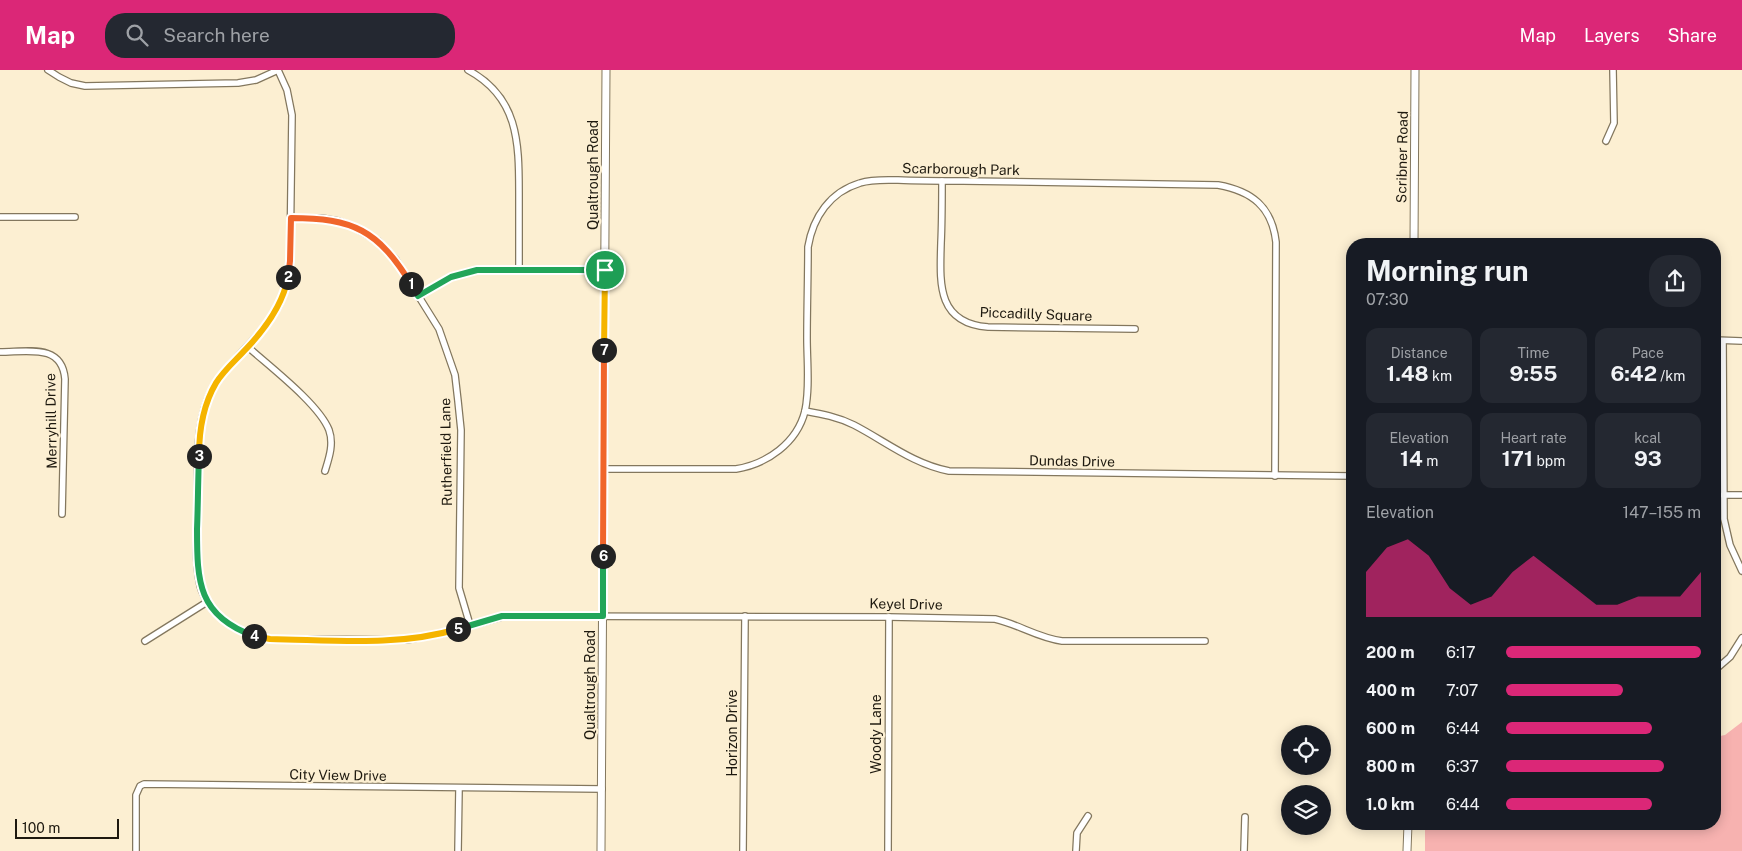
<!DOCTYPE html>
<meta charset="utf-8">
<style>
body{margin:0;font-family:"Public Sans",sans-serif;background:#242831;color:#f1f3f6;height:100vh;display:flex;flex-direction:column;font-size:19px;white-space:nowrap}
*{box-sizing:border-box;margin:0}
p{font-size:16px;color:#9ea1a6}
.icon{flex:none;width:28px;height:28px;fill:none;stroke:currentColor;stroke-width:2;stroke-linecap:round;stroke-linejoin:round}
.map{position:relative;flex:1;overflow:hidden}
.details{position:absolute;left:1346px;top:168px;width:375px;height:592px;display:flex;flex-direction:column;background:#171b24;border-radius:20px;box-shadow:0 2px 12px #0003}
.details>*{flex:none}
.fabs{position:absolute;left:1281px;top:655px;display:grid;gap:10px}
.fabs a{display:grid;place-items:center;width:50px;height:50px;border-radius:50%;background:#171b24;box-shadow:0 2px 12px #0003;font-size:25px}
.scale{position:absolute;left:15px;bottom:12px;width:104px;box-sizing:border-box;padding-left:5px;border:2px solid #1e190f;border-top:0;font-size:14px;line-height:18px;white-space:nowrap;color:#1e190f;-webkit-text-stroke:4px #fcefd2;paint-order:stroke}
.pin{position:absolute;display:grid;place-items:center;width:42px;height:42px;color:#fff;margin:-21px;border:2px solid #fff;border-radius:50%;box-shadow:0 1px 5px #0007}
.km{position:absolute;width:25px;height:25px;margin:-12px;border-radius:50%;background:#222;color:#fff;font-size:14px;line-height:25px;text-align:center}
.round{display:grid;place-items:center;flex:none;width:52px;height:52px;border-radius:20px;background:#242831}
.head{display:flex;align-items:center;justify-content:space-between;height:85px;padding:0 20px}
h1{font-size:28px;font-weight:700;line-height:38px}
.stats{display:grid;grid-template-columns:repeat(3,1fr);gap:8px;height:85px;padding:5px 20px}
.stats div{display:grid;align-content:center;border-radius:12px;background:#242831;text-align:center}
.stats b{font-size:21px;font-weight:700}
.stats small{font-size:14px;font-weight:400}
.stats p{font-size:14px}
.chart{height:140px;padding:10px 20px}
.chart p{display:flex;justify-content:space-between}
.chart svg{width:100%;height:90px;margin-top:5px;fill:#db2777;opacity:.7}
ul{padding:0 20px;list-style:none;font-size:16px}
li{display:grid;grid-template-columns:80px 60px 1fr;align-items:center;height:38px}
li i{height:12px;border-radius:6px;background:#db2777}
header{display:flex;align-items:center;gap:30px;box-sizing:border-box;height:70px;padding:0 25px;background:#db2777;color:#fff}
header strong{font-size:24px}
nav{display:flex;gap:28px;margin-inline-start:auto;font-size:18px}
.search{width:350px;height:45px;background:#242831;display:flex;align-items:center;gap:12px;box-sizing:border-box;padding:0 18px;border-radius:20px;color:#9ea1a6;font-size:19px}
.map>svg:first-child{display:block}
</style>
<header>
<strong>Map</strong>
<div class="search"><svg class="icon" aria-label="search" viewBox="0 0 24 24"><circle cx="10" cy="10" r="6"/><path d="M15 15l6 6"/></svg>Search here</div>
<nav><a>Map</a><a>Layers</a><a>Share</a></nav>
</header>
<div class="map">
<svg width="1742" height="781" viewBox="0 0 1742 781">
<rect width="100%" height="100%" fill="#fcefd2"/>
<polygon fill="#f7b2b0" points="1742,652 1742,781 1425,781 1425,754 1715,754 1715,667 1725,665"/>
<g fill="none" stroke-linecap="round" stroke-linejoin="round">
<defs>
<g id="minor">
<polyline points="48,0 59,7 71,13 85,16 238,13 256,10 278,0"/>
<path d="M278,0l9,20 5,25 -2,146c-2,14 -4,30 -11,44 -18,35 -55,57 -71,93 -14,35 -10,77 -10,114 -1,22 -3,46 1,68 1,7 4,15 8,21 14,23 38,34 63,38l136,1 38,-7 58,-16 13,-1 374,1 106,2c23,5 43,19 67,22h143"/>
<path d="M468,0c50,27 51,71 51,123 0,25 0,51 0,77"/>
<polyline points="1606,71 1614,53 1613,0"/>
<path d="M942,111c0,20 0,41 -1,62 -1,39 -5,80 47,84l147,2"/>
<polyline points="0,147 75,147"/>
<polyline points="291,148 321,148 338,151 352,156 378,171 396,190 439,259 455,305 458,331 461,360 459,518 470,555"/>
<polyline points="418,226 451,207 477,200 605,200"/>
<polyline points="1715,270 1742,271"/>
<polyline points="1723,271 1724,449 1730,475 1742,501"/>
<path d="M248,277c21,19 71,57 81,83 5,14 0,28 -4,41"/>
<path d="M0,282c27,0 62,-9 65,27l-3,135"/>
<path d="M805,341c17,3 33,6 49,14 31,16 59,39 95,46l403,5"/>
<path d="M604,399h132c31,-5 61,-26 69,-58 5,-23 2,-49 2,-73 0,-30 1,-61 1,-91 5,-30 22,-55 52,-64 12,-4 26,-3 38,-3 22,1 43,1 65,1 85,1 170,2 255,4 34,6 54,22 58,57l-1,234"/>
<polyline points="1723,425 1742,425"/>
<polyline points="145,571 207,532"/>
<polyline points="1715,600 1730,587 1742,568"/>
<polyline points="136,781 136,725 140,716 144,714 602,719"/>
<polyline points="458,781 459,719"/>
<polyline points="743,781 745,546"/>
<polyline points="888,781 889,547"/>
<polyline points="1076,781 1077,763 1088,746"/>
<polyline points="1244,781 1245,747"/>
</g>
<g id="tertiary">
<polyline points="1414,174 1415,0"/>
<polyline points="601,781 606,0"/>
<polyline points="1407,781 1408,754"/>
</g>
</defs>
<use href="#minor" stroke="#83775e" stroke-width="8"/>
<use href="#tertiary" stroke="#83775e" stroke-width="9"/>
<use href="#minor" stroke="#fff" stroke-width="5.5"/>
<use href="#tertiary" stroke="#fff" stroke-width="7"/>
</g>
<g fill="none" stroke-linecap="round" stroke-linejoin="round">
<defs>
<polyline id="split-1" points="411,214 418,226 451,207 477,200 605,200"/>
<path id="split-2" d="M288,207l2,-16 1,-43c62,0 87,12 120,66"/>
<path id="split-3" d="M199,386c0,-25 4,-51 17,-73 8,-13 20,-23 30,-34 19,-20 37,-44 42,-72"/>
<path id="split-4" d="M199,386c-1,25 -1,49 -2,73 0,53 1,87 57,107"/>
<path id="split-5" d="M254,566l16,3c63,1 127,8 188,-10"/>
<polyline id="split-6" points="458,559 502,546 603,546 603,486"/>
<polyline id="split-7" points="603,486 604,280"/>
<polyline id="split-8" points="604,280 605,200"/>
</defs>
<use href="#split-1" stroke="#fff" stroke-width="10"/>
<use href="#split-2" stroke="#fff" stroke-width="10"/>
<use href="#split-3" stroke="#fff" stroke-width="10"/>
<use href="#split-4" stroke="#fff" stroke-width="10"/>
<use href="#split-5" stroke="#fff" stroke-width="10"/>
<use href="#split-6" stroke="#fff" stroke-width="10"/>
<use href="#split-7" stroke="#fff" stroke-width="10"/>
<use href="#split-8" stroke="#fff" stroke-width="10"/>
<use href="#split-1" stroke="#22a559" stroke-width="6"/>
<use href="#split-2" stroke="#f0652b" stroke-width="6"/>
<use href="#split-3" stroke="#f5b400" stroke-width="6"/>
<use href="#split-4" stroke="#22a559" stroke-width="6"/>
<use href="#split-5" stroke="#f5b400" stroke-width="6"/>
<use href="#split-6" stroke="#22a559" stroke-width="6"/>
<use href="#split-7" stroke="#f0652b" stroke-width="6"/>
<use href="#split-8" stroke="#f5b400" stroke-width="6"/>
</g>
<g text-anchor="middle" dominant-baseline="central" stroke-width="4.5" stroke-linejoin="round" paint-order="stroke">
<g font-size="14" fill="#1e190f" stroke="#fcefd2">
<text transform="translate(1402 87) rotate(-89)">Scribner Road</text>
<text transform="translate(961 99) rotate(1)">Scarborough Park</text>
<text transform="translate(593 105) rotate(-90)">Qualtrough Road</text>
<text transform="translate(1036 244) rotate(2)">Piccadilly Square</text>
<text transform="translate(51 351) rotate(-91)">Merryhill Drive</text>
<text transform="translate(446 382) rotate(-91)">Rutherfield Lane</text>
<text transform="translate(1072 391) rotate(1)">Dundas Drive</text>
<text transform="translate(906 534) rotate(1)">Keyel Drive</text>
<text transform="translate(590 615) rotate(-90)">Qualtrough Road</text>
<text transform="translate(732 663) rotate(-90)">Horizon Drive</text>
<text transform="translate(876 664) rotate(-90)">Woody Lane</text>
<text transform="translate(338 705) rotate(1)">City View Drive</text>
</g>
</g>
</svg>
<div class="fabs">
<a><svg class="icon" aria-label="locate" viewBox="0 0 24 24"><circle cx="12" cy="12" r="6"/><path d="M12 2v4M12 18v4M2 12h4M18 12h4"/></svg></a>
<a><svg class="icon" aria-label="layers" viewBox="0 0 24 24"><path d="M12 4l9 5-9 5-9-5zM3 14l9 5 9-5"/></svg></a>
</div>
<div class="scale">100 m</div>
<div class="pin" style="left:605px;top:200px;background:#1e9e55"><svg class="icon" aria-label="arrive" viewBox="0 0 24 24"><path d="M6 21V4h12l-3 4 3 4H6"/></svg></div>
<b class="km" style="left:411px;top:214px">1</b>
<b class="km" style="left:288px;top:207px">2</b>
<b class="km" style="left:199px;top:386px">3</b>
<b class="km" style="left:254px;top:566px">4</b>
<b class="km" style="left:458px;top:559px">5</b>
<b class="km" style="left:603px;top:486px">6</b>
<b class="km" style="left:604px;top:280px">7</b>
<section class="details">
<div class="head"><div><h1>Morning run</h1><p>07:30</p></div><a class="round"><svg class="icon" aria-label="share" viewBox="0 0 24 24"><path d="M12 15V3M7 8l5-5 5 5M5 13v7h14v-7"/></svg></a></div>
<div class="stats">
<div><p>Distance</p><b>1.48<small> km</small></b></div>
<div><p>Time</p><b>9:55</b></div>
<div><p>Pace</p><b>6:42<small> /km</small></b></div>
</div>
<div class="stats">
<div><p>Elevation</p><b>14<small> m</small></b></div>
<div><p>Heart rate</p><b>171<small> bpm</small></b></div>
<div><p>kcal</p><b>93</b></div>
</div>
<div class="chart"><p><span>Elevation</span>147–155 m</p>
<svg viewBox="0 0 160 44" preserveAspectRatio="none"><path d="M0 44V22L10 10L20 6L30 14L40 30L50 38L60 34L70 22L80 14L90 22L100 30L110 38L120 38L130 34L140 34L150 34L160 22V44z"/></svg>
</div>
<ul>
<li><b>200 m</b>6:17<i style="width:100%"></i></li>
<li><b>400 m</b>7:07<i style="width:60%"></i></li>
<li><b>600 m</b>6:44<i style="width:75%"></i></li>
<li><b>800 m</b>6:37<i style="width:81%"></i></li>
<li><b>1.0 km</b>6:44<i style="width:75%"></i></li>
</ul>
</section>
</div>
